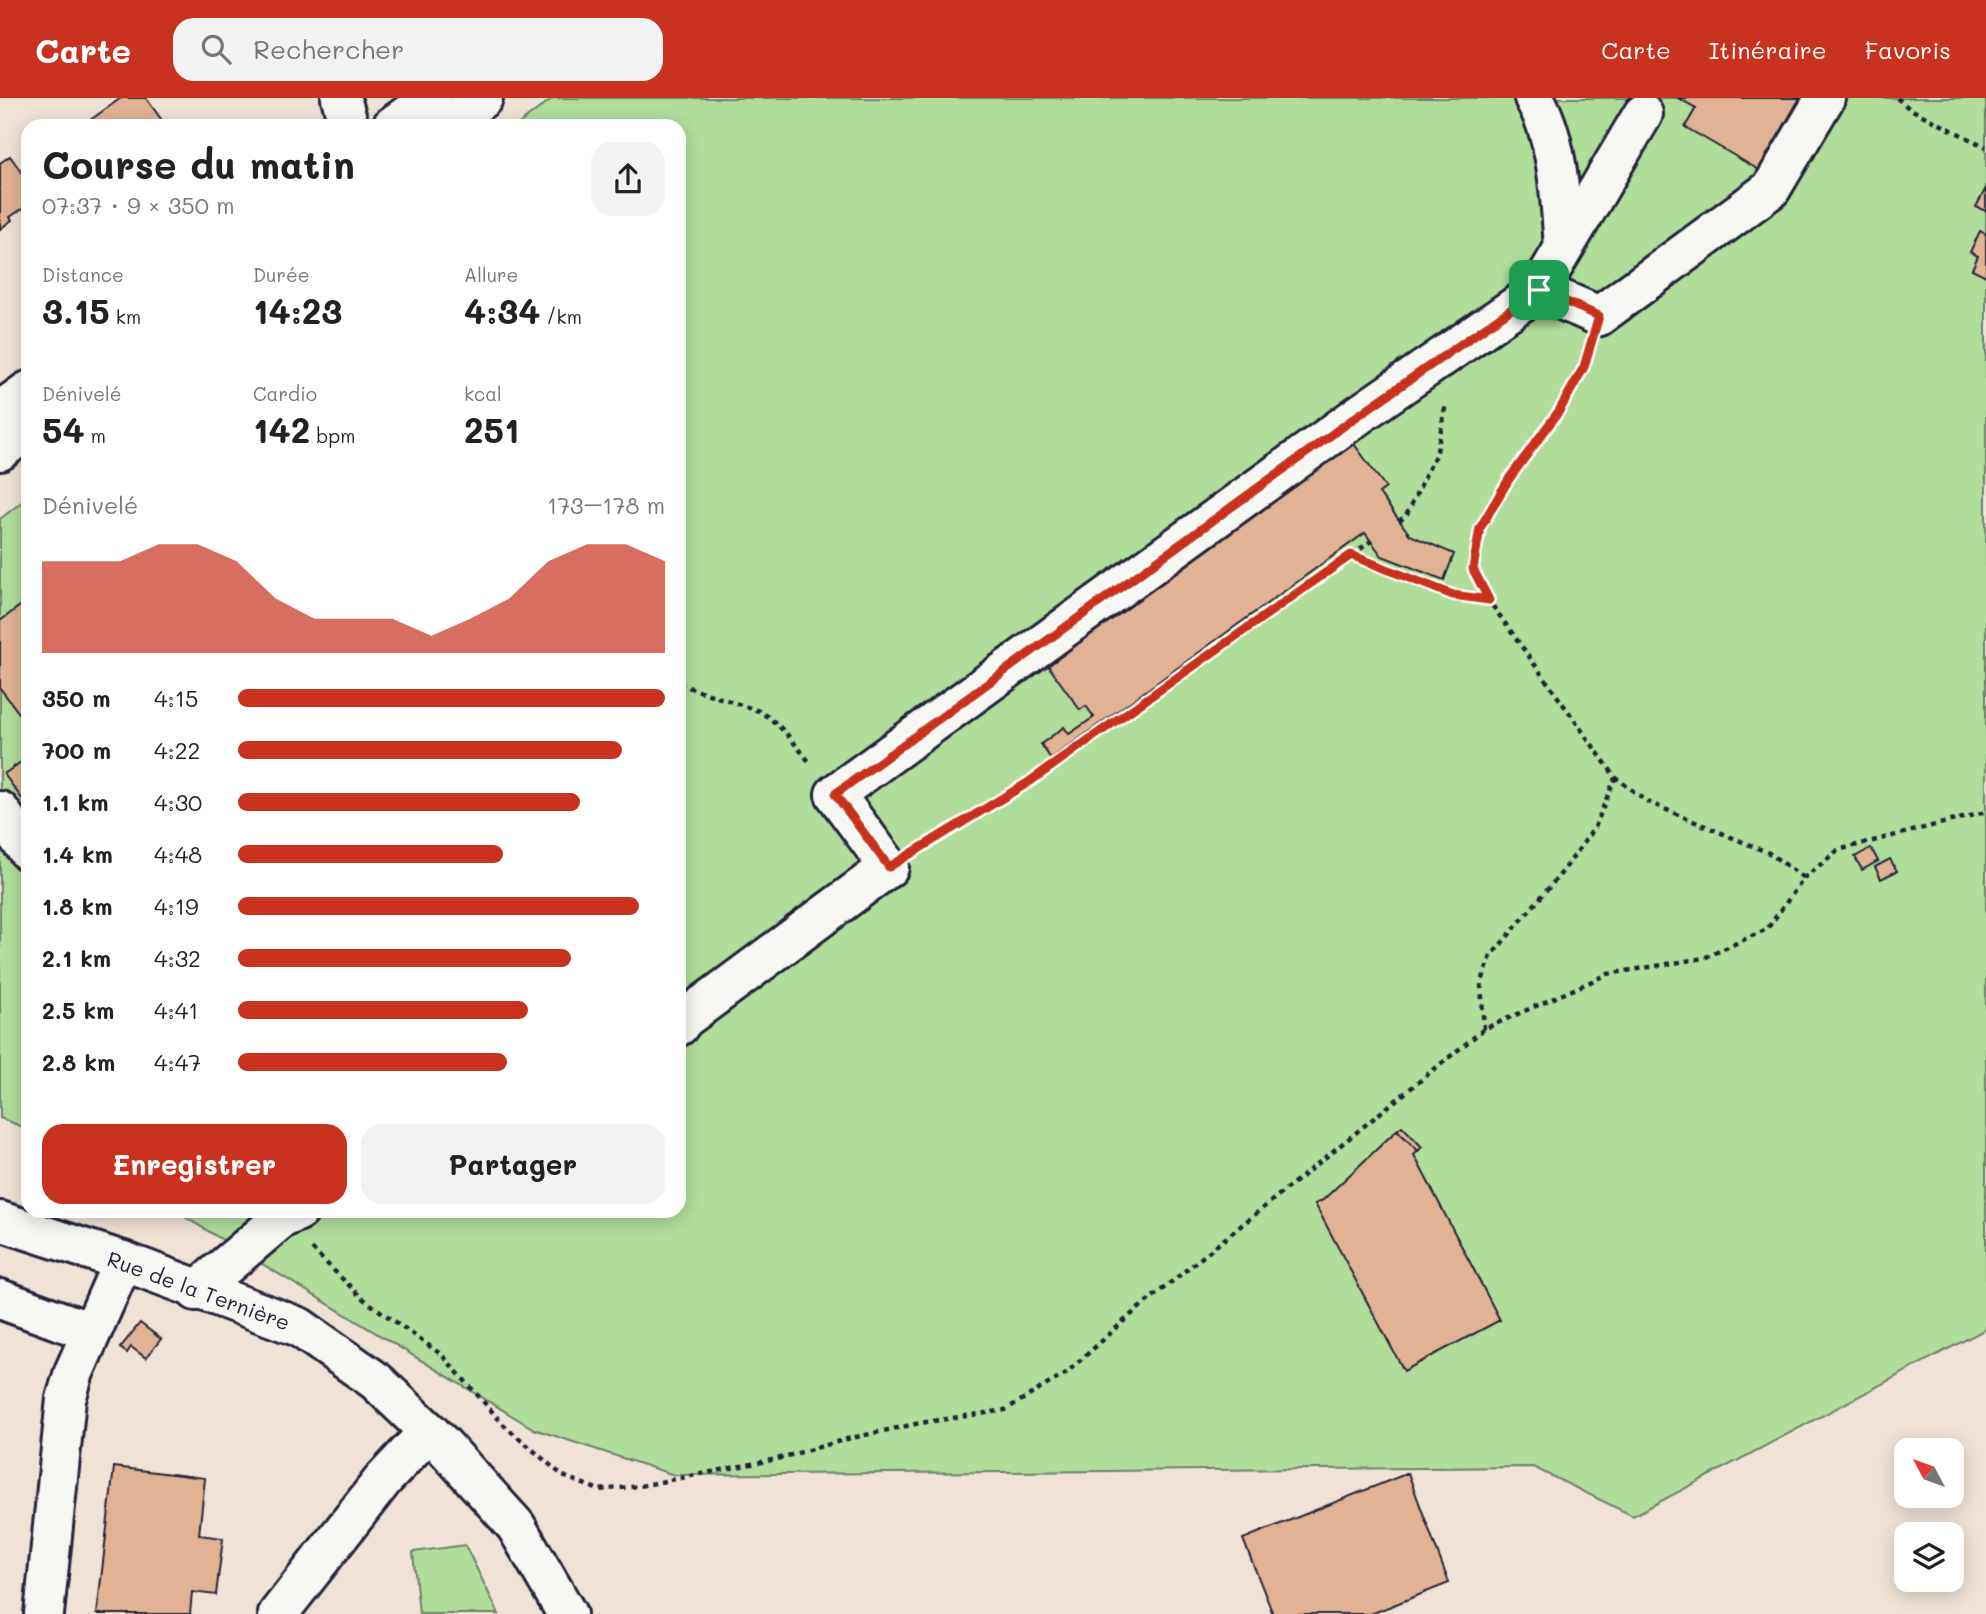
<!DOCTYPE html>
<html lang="fr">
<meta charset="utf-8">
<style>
body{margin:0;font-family:Mali,sans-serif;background:#f2f2f2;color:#222;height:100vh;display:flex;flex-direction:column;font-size:26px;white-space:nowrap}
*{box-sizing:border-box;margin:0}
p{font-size:23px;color:#767676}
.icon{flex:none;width:38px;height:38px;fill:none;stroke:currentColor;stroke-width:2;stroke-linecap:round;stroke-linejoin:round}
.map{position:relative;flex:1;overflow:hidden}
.sheet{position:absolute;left:21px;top:21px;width:665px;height:1099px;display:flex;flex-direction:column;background:#fff;border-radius:21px;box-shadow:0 4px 18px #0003}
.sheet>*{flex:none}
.needle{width:46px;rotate:311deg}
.buttons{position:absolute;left:1894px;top:1340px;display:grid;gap:14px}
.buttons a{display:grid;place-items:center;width:70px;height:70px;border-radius:14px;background:#fff;box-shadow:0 4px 18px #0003;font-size:35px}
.pin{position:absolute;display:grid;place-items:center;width:60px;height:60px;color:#fff;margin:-30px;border-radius:14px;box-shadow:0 4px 10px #0006}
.round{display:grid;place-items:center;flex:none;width:74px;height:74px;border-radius:21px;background:#f2f2f2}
.headline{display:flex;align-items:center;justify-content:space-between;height:119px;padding:0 21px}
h1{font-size:38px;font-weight:700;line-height:52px}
.stats{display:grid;grid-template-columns:repeat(3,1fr);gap:10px;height:119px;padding:7px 21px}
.stats div{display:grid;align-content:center}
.stats b{font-size:35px;font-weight:700}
.stats small{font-size:19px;font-weight:400}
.stats p{font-size:19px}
.chart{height:196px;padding:14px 21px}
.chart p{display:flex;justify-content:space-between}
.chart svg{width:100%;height:126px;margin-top:7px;fill:#c8321e;opacity:.7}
.action{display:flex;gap:14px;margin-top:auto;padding:14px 21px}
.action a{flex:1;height:80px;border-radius:21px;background:#c8321e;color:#fff;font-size:28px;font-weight:700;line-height:80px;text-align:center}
.action a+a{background:#f2f2f2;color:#222}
ul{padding:0 21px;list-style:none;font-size:23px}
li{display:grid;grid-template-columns:112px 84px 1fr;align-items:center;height:52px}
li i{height:18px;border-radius:9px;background:#c8321e}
header{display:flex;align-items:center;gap:42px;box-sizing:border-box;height:98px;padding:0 35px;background:#c8321e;color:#fff}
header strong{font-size:33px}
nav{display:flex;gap:38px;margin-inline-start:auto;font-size:24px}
.search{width:490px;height:63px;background:#f2f2f2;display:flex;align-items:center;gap:18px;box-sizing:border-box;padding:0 24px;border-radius:21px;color:#767676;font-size:26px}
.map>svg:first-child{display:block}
</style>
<header>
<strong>Carte</strong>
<div class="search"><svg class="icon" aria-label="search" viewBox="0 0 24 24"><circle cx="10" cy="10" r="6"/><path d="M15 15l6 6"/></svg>Rechercher</div>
<nav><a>Carte</a><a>Itinéraire</a><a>Favoris</a></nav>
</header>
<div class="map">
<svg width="1986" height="1516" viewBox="0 0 1986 1516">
<rect width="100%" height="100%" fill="#f0e2d6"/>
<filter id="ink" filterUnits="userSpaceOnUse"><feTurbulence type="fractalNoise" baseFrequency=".0143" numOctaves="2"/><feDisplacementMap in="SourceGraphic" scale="14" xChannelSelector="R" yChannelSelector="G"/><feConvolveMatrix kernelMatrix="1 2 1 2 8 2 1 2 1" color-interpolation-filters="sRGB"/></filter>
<g filter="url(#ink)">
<g fill="#b1dd9b" stroke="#6a806b" stroke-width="2">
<polygon points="553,0 1986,0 1986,1231 1633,1418 1533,1369 674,1377 534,1331 175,1113 679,1113 679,28 516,28"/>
<polygon points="28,399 28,1031 0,1020 0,421"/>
<polygon points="465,1447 499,1516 419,1516 413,1454"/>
</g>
<g fill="#e2b294" stroke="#22223b" stroke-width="2">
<polygon points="121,0 146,0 166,28 82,28"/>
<polygon points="1678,0 1800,0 1759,72 1685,29 1696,10"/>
<polygon points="10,58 28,83 28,107 10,119 12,122 0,131 0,65"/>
<polygon points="1986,90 1986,113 1976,109"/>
<polygon points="1980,133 1986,136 1986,178 1972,171 1978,158 1970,154"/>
<polygon points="1344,332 1386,390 1379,395 1410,437 1454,456 1444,482 1382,458 1365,435 1051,661 1041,646 1064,629 1069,636 1094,619 1086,608 1080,612 1037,552"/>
<polygon points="28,502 28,627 0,590 0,523"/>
<polygon points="28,659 28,709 4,676"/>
<polygon points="1871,750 1878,763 1862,772 1855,759"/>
<polygon points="1890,761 1897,773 1881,781 1875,769"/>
<polygon points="1402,1028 1422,1049 1418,1053 1397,1032"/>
<polygon points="1397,1032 1418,1053 1414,1057 1500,1222 1404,1273 1315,1106 1323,1102"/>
<polygon points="140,1225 161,1241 146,1260 131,1249 127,1255 120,1250"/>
<polygon points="114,1369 205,1380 199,1437 223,1440 216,1497 192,1494 190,1516 97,1516"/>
<polygon points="1408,1375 1449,1485 1371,1516 1273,1516 1243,1441"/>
</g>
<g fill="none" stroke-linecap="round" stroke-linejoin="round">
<defs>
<g id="minor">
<polyline points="341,0 349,28"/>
<path d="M1534,0c25,42 26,101 30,149"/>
<polyline points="1643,16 1539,192 1599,218 1771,91 1825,0"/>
<polyline points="392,28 431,0"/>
<polyline points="444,28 483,0"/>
<polyline points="0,313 28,293"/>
<polyline points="0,353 28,331"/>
<polyline points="0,713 28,753"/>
<polyline points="679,928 684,921 889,769 835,696 1360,316 1539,192"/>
<polyline points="0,1123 123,1163 299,1229 376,1283 442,1346 516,1428 567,1516"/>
<polyline points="196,1193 281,1121 299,1113"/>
<polyline points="0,1201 91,1234"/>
<polyline points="44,1516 66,1301 74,1274 123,1163"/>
<polyline points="278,1516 383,1382 429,1333"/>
</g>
</defs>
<use href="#minor" stroke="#22223b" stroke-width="44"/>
<g stroke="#22223b" stroke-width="4.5" stroke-dasharray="5 5" stroke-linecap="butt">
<polyline points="1897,0 1910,11 1986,49"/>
<polyline points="1588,255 1584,269 1559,313 1509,381 1480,430 1473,471 1492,507 1616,680 1648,704 1769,755 1804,780"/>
<polyline points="1399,423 1406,418 1437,353 1446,305"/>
<polyline points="1352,457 1371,443"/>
<path d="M679,586l80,27c22,13 36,33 52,53"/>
<polyline points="923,748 1029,684 1351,457 1453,497 1489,502"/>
<polyline points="1484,931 1481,886 1491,858 1563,773 1595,729 1615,680"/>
<polyline points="312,1151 362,1200 442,1257 505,1328 563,1378 599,1392 640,1388 777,1361 847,1341 920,1325 1005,1312 1065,1276 1133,1215 1484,931 1608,876 1704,860 1767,831 1804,780 1838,752 1986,714"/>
</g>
<use href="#minor" stroke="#f6f6f2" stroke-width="38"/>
</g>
</g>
<g fill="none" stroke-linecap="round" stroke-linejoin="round" filter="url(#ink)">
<defs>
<polygon id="route" points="1539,192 1599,218 1584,269 1559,313 1509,381 1480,430 1473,471 1489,502 1453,497 1351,457 1029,684 889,769 835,696 1360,316"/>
</defs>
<use href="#route" stroke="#fff" stroke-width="14"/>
<use href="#route" stroke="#c8321e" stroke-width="9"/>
</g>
<g text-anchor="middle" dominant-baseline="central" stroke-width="6" stroke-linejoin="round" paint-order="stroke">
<g font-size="21" fill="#22223b" stroke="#f6f6f2">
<text transform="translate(199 1192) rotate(20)">Rue de la Ternière</text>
</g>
</g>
</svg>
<div class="buttons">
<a><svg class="needle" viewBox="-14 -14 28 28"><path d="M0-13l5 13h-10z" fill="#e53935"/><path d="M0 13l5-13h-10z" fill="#767676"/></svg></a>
<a><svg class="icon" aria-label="layers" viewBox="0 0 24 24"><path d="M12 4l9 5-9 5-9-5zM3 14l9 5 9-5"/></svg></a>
</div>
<div class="pin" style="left:1539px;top:192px;background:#1e9e55"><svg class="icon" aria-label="arrive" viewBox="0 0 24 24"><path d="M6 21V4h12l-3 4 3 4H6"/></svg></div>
<section class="sheet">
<div class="headline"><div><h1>Course du matin</h1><p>07:37 · 9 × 350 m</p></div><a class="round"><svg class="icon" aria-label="share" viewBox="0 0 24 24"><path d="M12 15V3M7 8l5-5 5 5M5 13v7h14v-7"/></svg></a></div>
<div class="stats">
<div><p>Distance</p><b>3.15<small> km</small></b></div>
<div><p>Durée</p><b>14:23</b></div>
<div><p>Allure</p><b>4:34<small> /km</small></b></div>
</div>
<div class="stats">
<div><p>Dénivelé</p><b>54<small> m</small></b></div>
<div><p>Cardio</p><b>142<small> bpm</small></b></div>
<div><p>kcal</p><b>251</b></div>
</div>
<div class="chart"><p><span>Dénivelé</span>173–178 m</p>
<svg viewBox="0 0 160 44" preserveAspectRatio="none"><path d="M0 44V12L10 12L20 12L30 6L40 6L50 12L60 25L70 32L80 32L90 32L100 38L110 32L120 25L130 12L140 6L150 6L160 12V44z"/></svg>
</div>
<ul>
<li><b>350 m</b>4:15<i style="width:100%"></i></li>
<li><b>700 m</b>4:22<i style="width:90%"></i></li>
<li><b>1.1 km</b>4:30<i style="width:80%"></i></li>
<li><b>1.4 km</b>4:48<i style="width:62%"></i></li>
<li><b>1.8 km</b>4:19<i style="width:94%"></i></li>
<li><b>2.1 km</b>4:32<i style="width:78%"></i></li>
<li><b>2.5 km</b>4:41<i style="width:68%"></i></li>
<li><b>2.8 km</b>4:47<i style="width:63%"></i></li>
</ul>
<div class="action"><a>Enregistrer</a><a>Partager</a></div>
</section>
</div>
